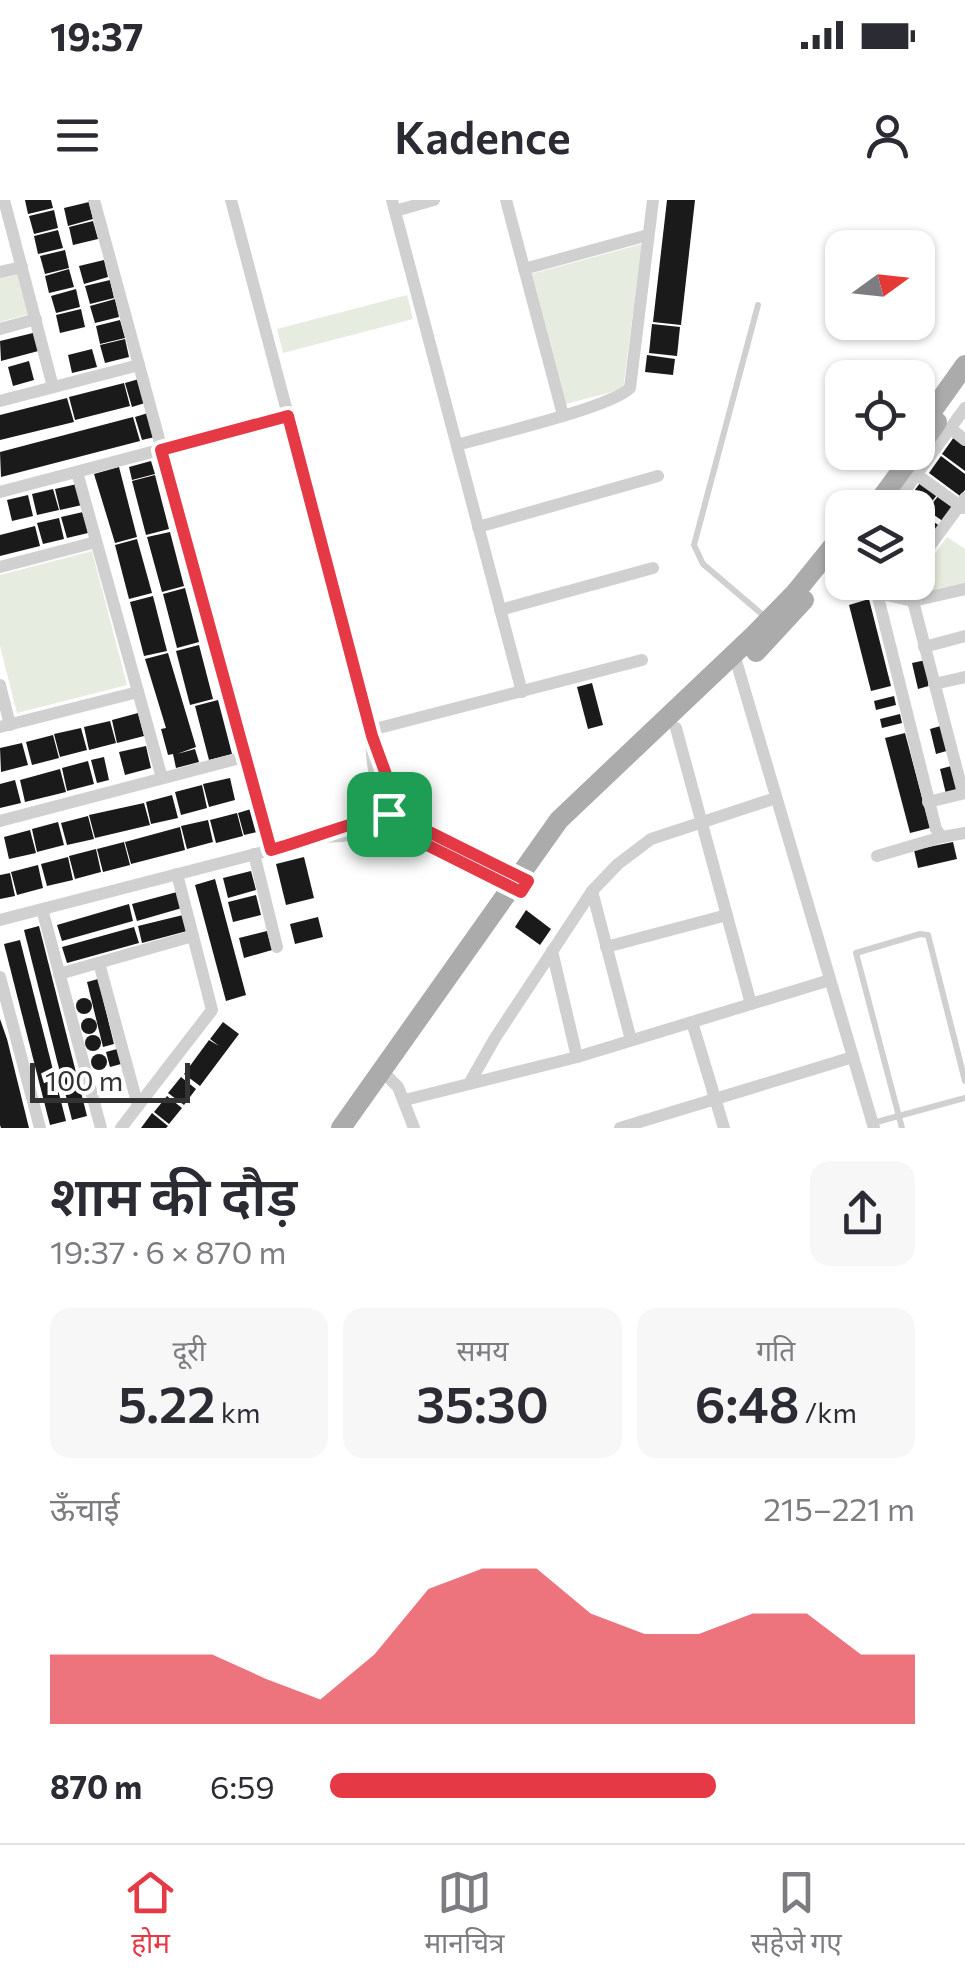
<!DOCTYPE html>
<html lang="hi">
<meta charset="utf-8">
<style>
body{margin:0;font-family:Commissioner,"Noto Sans Devanagari",sans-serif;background:#f7f7f7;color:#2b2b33;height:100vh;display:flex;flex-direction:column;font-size:38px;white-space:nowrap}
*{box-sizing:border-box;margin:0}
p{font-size:32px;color:#7c7c81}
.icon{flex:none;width:55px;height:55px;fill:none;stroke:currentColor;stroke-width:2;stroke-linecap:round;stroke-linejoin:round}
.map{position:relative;height:928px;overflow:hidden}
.side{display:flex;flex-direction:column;background:#fff;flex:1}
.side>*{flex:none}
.needle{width:65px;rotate:75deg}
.controls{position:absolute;left:825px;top:30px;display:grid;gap:20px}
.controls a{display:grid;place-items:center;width:110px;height:110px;border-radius:20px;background:#fff;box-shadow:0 2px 8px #0004;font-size:50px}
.scale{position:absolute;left:30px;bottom:25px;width:160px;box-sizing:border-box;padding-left:10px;border:5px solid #333;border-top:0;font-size:28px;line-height:35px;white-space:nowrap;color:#333;-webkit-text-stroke:8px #fff;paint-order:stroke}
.pin{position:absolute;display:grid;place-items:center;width:85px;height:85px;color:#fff;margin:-42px;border-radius:20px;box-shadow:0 5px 15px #0006}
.round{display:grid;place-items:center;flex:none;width:105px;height:105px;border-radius:20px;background:#f7f7f7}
.headline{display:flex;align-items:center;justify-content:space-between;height:170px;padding:0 50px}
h1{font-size:55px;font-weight:600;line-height:75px}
.metrics{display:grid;grid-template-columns:repeat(3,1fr);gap:15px;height:170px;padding:10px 50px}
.metrics div{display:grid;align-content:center;border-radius:20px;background:#f7f7f7;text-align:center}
.metrics b{font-size:50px;font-weight:600}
.metrics small{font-size:28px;font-weight:400}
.metrics p{font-size:28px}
.chart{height:280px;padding:20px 50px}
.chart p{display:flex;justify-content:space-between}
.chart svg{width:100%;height:180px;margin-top:10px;fill:#e63946;opacity:.7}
ul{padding:0 50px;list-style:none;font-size:32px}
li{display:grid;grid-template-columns:160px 120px 1fr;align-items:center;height:75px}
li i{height:25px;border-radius:12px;background:#e63946}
.status{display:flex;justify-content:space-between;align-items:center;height:70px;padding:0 50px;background:#fff;direction:ltr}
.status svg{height:28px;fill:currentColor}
header{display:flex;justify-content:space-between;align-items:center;height:130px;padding:0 50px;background:#fff;font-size:45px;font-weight:600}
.menu{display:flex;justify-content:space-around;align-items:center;height:140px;border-top:2px solid #e1e1e2;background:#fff;font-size:28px;color:#7c7c81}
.menu a{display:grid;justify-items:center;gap:5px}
.menu .selected{color:#e63946}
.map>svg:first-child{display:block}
</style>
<div class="status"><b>19:37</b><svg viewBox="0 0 49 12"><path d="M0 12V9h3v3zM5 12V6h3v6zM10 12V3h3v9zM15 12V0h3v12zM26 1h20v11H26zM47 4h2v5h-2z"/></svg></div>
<header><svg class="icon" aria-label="menu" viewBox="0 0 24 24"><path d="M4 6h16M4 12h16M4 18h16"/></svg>Kadence<svg class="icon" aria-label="person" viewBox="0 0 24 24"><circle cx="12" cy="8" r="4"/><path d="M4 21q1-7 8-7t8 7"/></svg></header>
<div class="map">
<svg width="965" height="928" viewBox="0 0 965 928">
<rect width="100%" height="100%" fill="#fff"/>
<g fill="#e6ecdf">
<polygon points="642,44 623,189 566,204 531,74"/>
<polygon points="18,72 29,114 0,122 0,77"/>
<polygon points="407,95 413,119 283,153 277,129"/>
<polygon points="947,337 965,349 965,385 932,393 918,377"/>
<polygon points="92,351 127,485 17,513 0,446 0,375"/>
</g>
<g fill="#1a1a1a">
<polygon points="25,0 51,0 53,8 28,14"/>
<polygon points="667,0 695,0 681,125 653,122"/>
<polygon points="89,2 93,19 68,26 64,8"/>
<polygon points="54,10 58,28 34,34 29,16"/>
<polygon points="93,21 98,39 73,45 69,27"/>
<polygon points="58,30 63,48 38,54 34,36"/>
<polygon points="65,50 69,68 45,74 40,56"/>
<polygon points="104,60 108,77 84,84 79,66"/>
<polygon points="69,69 74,87 49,93 45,76"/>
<polygon points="110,80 114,98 90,104 85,86"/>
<polygon points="76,89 80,107 56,113 51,96"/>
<polygon points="115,99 119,117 95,123 90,106"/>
<polygon points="81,109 85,127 60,133 56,115"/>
<polygon points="120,120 125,138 100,144 96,126"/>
<polygon points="652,124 680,127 677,156 649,153"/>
<polygon points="37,132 42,150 1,161 0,141"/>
<polygon points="125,139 129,157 105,163 100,145"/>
<polygon points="92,149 97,167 72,173 68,155"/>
<polygon points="647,155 675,159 673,175 645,172"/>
<polygon points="29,161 34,180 13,186 8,167"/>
<polygon points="139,179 145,203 132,207 125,183"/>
<polygon points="124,183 130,206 75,220 69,197"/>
<polygon points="67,198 74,222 0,240 0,215"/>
<polygon points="148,213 155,237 142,240 135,217"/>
<polygon points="133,217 140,241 1,277 0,252"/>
<polygon points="954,237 965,246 965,271 942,254"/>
<polygon points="941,256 965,274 965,290 960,296 929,273"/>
<polygon points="151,261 155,274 132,280 129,267"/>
<polygon points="119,267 137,337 115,343 94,274"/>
<polygon points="155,275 169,329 146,335 132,281"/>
<polygon points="920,283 937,295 925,310 909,298"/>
<polygon points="77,284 82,305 60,310 55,289"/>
<polygon points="53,289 59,310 37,315 32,294"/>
<polygon points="28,295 33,316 12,321 7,300"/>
<polygon points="939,295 956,307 944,322 927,310"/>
<polygon points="83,312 88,333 67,338 61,317"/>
<polygon points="924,315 941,327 918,358 918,323"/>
<polygon points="59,318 64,339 43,344 37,323"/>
<polygon points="35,326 40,346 0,356 0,335"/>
<polygon points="170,332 184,386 162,392 147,337"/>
<polygon points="137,339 152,393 129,399 115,345"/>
<polygon points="185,388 199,442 177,448 163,394"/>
<polygon points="153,396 167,451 144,456 130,402"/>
<polygon points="869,399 891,486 871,491 849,405"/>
<polygon points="199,445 213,499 190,505 176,451"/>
<polygon points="168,453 196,547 177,554 195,549 199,562 176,568 173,554 168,555 161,529 166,528 145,459"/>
<polygon points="926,460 932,485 918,489 912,463"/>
<polygon points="592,483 603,525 588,529 577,487"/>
<polygon points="894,496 896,505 876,510 874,501"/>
<polygon points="218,500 232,554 209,560 195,506"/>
<polygon points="138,513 144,536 117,543 112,520"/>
<polygon points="900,514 902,523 882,528 880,519"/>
<polygon points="110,521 116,543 89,550 84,527"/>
<polygon points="944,525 950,550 936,554 930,529"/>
<polygon points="81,528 87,550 60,557 54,534"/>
<polygon points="905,533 930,628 910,633 885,538"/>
<polygon points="53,535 59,558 32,565 26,542"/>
<polygon points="22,543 28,565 1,572 0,548"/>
<polygon points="146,546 151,568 125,575 119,552"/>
<polygon points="104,557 109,580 97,583 91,560"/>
<polygon points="88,561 94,584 67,591 62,568"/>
<polygon points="955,565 961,590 946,594 940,569"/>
<polygon points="60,569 66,592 25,602 20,580"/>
<polygon points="230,578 235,600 209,607 203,584"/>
<polygon points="15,580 21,603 0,608 0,584"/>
<polygon points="202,585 207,608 181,615 175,592"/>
<polygon points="172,595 178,618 151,624 146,602"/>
<polygon points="144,603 150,625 95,638 89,615"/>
<polygon points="251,609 257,632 244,635 238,613"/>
<polygon points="237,613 243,636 216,643 210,620"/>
<polygon points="88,616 94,639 67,645 61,623"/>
<polygon points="208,620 213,642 187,649 181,626"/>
<polygon points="58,622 64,645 37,652 32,629"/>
<polygon points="180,627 185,650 131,664 125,642"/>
<polygon points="30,630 36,653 9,659 4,637"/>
<polygon points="124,642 130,665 103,672 97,649"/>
<polygon points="953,642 957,659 918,668 914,650"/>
<polygon points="96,649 101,672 75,679 69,656"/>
<polygon points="68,657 73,680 47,686 41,664"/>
<polygon points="304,657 314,698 286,705 276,664"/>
<polygon points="38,665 43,688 17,695 11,672"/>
<polygon points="251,671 256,690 228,698 223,678"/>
<polygon points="10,673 15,696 0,699 0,675"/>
<polygon points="215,679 246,795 226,801 195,685"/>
<polygon points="177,692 182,708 137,721 132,704"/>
<polygon points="256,695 261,715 233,722 228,702"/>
<polygon points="129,704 133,721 62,741 57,725"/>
<polygon points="526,710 551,729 540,745 515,727"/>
<polygon points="183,715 187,731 142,743 138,726"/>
<polygon points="318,717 323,737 295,744 290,724"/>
<polygon points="39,726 87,916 72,920 24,730"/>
<polygon points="134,727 139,743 67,763 62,747"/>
<polygon points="267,731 272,750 244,758 239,738"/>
<polygon points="20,740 66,921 50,925 4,744"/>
<polygon points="98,779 114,844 103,847 87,782"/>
<circle cx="84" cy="806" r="8"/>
<circle cx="89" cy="826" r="8"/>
<polygon points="0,819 7,839 29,928 1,928 0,925"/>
<polygon points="223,822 239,834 200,886 184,874 209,840 219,846 210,839"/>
<circle cx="93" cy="843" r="8"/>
<polygon points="117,849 121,864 110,867 106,852"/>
<circle cx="99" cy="862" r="8"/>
<polygon points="181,877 196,889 184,905 168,893"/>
<polygon points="167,896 182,908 169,924 154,912"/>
<polygon points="152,913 168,926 166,928 141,928"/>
</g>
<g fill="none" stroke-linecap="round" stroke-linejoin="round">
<g stroke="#d0d0d0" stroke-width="6">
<polyline points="758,105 694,345 703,364 764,416"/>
<polyline points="873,923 965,898"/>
<polyline points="902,928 856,753 920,734 928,735 965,881"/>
</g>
<g stroke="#d0d0d0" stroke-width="12">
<polyline points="4,0 53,187"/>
<polyline points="94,0 271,650"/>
<path d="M231,0l142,536c18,30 14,70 46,91l109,54"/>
<polyline points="392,0 522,492"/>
<polyline points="506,0 563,215"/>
<polyline points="395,11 434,0"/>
<polyline points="524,69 648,35"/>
<polyline points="0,72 22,67"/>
<polyline points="0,129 36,119"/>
<polyline points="0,201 139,165"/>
<polyline points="950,228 965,240"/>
<path d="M457,245c34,-10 153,-37 173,-57l23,-188"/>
<polyline points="77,272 162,578"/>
<polyline points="917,275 963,308"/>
<polyline points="0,292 288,216"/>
<polyline points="892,308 965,208"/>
<polyline points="478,327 658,276"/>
<polyline points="918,362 965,298"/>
<polyline points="0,367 96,342"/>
<polyline points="830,368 842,376"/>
<polyline points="855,382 877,393 936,629 942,637 965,633"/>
<polyline points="877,393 913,401 965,389"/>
<polyline points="913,401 963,593"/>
<polyline points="500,410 653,368"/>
<polyline points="924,447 965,436"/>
<polyline points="734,454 874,928"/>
<polyline points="934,484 965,477"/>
<polyline points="0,485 10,525"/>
<polyline points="0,527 138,492"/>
<polyline points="676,528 751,804"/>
<polyline points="371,530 642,460"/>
<path d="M372,538c-2,33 9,72 33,96l116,57"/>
<polyline points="928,602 965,593"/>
<polyline points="0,621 244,557"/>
<polyline points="321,637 343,636 399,623"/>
<polyline points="254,654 277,747"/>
<polyline points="877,656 942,637"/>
<polyline points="592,691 631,840"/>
<polyline points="42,709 101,928"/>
<polyline points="0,720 271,650 318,637 344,624 402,611"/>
<polyline points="606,747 727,715"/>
<polyline points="552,751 577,857"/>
<polyline points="99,763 138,906"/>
<polyline points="59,774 193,736"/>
<polyline points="0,777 40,928"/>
<polyline points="692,822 724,928"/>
<polyline points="381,870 398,887 414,928"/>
<polyline points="469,884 495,838 592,691 618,664 651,639 776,598"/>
<polyline points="405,900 577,857 830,780"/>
<polyline points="121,928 212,810 177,674"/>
<polyline points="620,928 853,857"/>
</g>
<g stroke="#ababab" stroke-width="20">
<polyline points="918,231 965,165"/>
<polyline points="918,249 937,222"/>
<polyline points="874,308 915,252"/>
<polyline points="756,452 804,400"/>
<polyline points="341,928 559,620 754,435 795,393 842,335"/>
</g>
</g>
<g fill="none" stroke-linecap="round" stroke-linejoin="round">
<defs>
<path id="route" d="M288,216l84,320 23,63 15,22 9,6 109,54 -7,11 -116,-58 -16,-20c-41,9 -78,25 -118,36l-110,-400z"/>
</defs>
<use href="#route" stroke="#fff" stroke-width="20"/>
<use href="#route" stroke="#e63946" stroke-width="12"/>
</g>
</svg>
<div class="controls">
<a><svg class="needle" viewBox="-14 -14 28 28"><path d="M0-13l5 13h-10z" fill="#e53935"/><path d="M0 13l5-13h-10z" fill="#7c7c81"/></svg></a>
<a><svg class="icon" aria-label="locate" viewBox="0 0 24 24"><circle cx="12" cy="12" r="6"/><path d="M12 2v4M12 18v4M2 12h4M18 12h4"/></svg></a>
<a><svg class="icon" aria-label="layers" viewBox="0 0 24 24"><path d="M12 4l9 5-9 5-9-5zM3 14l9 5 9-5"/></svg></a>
</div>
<div class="scale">100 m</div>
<div class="pin" style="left:389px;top:614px;background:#1e9e55"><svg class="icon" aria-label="arrive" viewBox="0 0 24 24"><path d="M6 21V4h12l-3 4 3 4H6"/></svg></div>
</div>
<section class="side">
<div class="headline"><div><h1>शाम की दौड़</h1><p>19:37 · 6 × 870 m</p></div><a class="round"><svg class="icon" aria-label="share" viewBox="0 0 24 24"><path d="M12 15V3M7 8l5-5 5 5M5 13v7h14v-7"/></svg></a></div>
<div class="metrics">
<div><p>दूरी</p><b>5.22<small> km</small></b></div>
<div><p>समय</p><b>35:30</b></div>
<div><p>गति</p><b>6:48<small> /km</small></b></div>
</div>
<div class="chart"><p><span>ऊँचाई</span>215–221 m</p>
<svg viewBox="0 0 160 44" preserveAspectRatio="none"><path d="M0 44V27L10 27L20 27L30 27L40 33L50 38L60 27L70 11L80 6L90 6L100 17L110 22L120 22L130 17L140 17L150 27L160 27V44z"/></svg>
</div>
<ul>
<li><b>870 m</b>6:59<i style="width:66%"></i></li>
</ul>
</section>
<nav class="menu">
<a class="selected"><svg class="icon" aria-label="home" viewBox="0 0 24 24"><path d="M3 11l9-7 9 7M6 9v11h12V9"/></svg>होम</a>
<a><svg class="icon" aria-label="map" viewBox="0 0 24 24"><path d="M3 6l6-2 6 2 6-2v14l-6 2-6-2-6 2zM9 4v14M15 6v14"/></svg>मानचित्र</a>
<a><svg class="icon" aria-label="saved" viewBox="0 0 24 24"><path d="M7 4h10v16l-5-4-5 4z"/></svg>सहेजे गए</a>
</nav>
